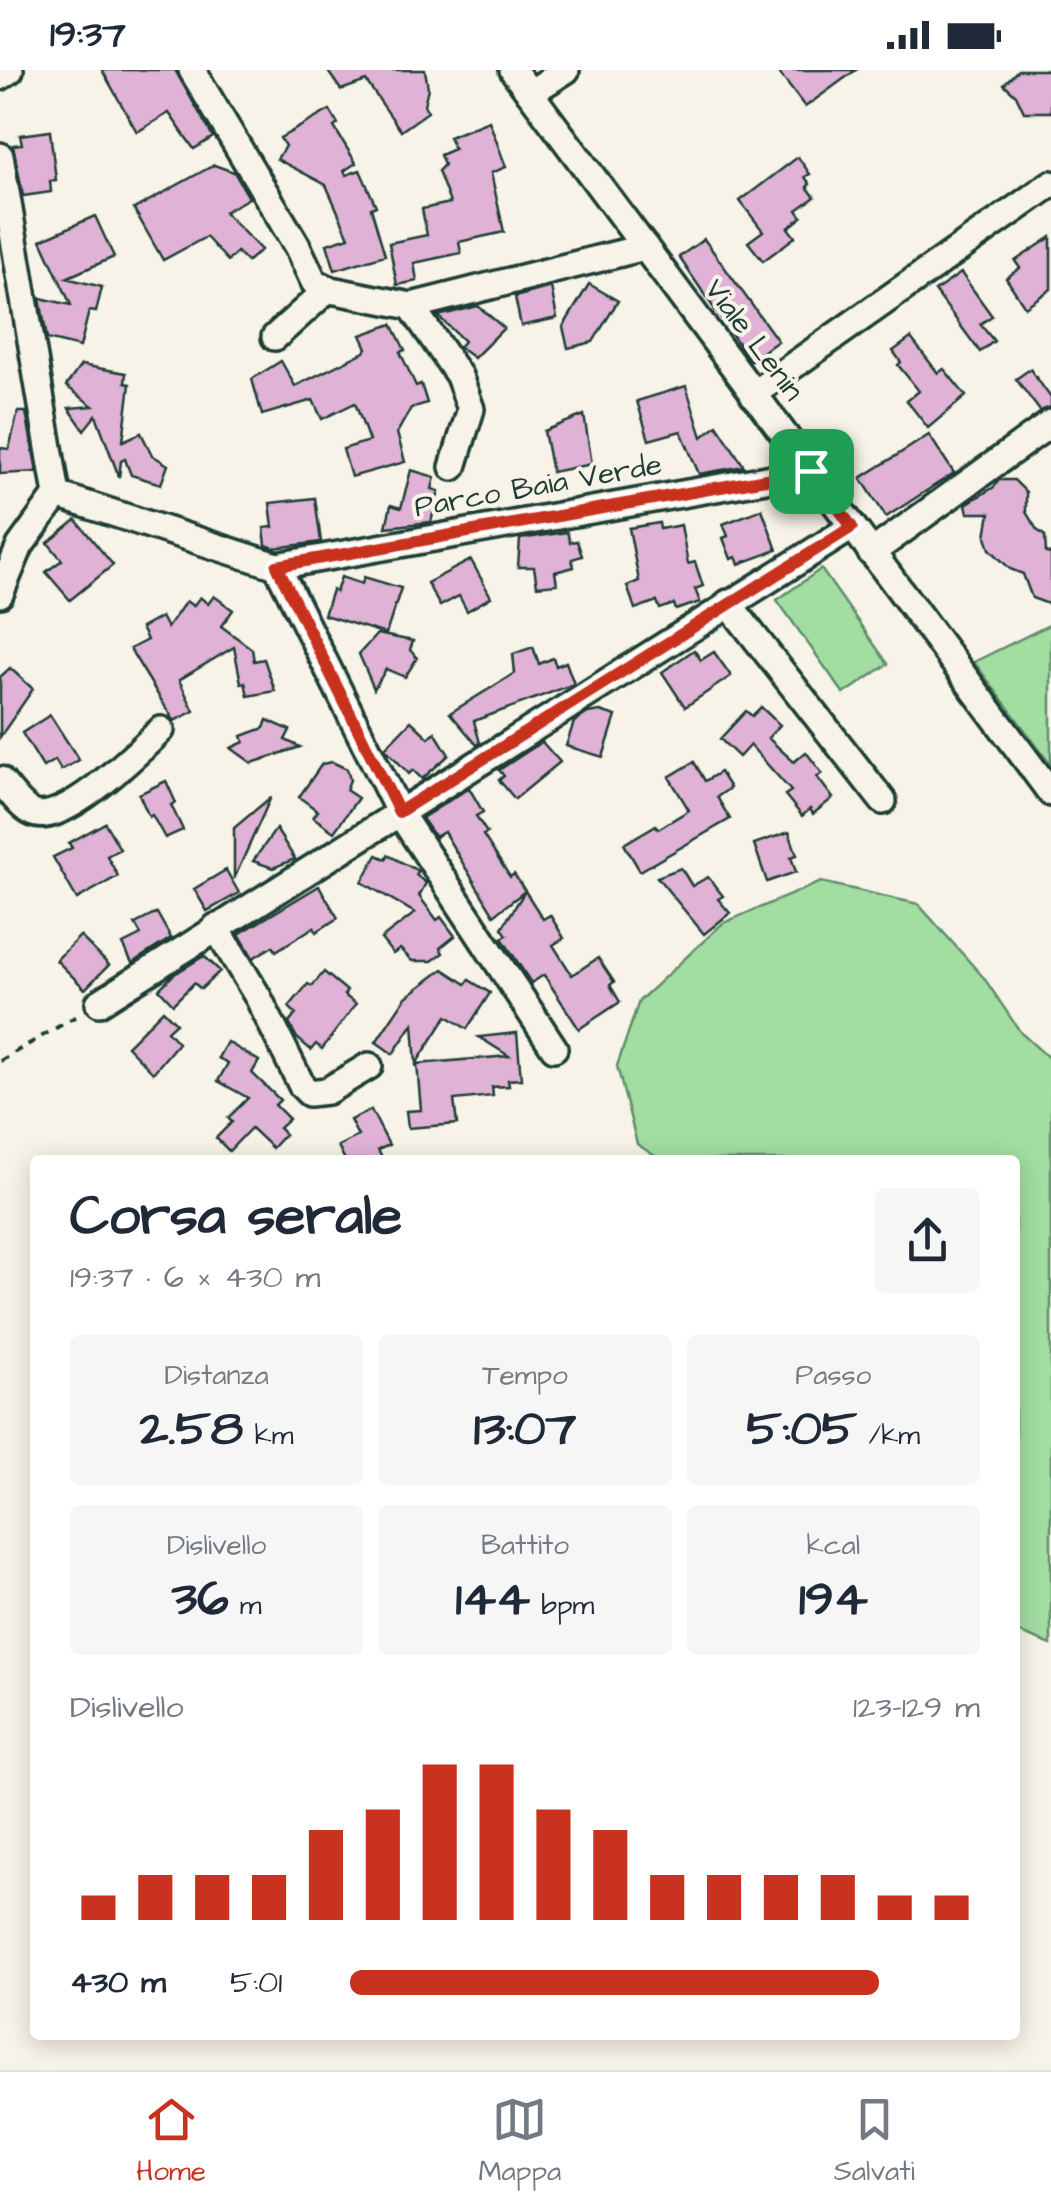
<!DOCTYPE html>
<html lang="it">
<meta charset="utf-8">
<style>
body{margin:0;font-family:"Architects Daughter",sans-serif;background:#f6f6f7;color:#1f2937;height:100vh;display:flex;flex-direction:column;font-size:38px;white-space:nowrap}
*{box-sizing:border-box;margin:0}
p{font-size:32px;color:#747a83}
.icon{flex:none;width:55px;height:55px;fill:none;stroke:currentColor;stroke-width:2;stroke-linecap:round;stroke-linejoin:round}
.map{position:relative;flex:1;overflow:hidden}
.sheet{position:absolute;left:30px;top:1085px;width:990px;height:885px;display:flex;flex-direction:column;background:#fff;border-radius:10px;box-shadow:0 5px 25px #0003}
.sheet>*{flex:none}
.pin{position:absolute;display:grid;place-items:center;width:85px;height:85px;color:#fff;margin:-42px;border-radius:20px;box-shadow:0 5px 15px #0006}
.round{display:grid;place-items:center;flex:none;width:105px;height:105px;border-radius:10px;background:#f6f6f7}
.head{display:flex;align-items:center;justify-content:space-between;height:170px;padding:0 40px}
h1{font-size:55px;font-weight:800;line-height:75px}
.stats{display:grid;grid-template-columns:repeat(3,1fr);gap:15px;height:170px;padding:10px 40px}
.stats div{display:grid;align-content:center;border-radius:10px;background:#f6f6f7;text-align:center}
.stats b{font-size:50px;font-weight:800}
.stats small{font-size:28px;font-weight:400}
.stats p{font-size:28px}
.chart{height:280px;padding:20px 40px}
.chart p{display:flex;justify-content:space-between}
.chart svg{width:100%;height:180px;margin-top:10px;stroke:#c8321e;stroke-width:6}
ul{padding:0 40px;list-style:none;font-size:32px}
li{display:grid;grid-template-columns:160px 120px 1fr;align-items:center;height:75px}
li i{height:25px;border-radius:12px;background:#c8321e}
.status{display:flex;justify-content:space-between;align-items:center;height:70px;padding:0 50px;background:#fff;direction:ltr}
.status svg{height:28px;fill:currentColor}
.dock{display:flex;justify-content:space-around;align-items:center;height:140px;border-top:2px solid #e0e1e3;background:#fff;font-size:28px;color:#747a83}
.dock a{display:grid;justify-items:center;gap:5px}
.dock .active{color:#c8321e}
.map>svg:first-child{display:block}
</style>
<div class="status"><b>19:37</b><svg viewBox="0 0 49 12"><path d="M0 12V9h3v3zM5 12V6h3v6zM10 12V3h3v9zM15 12V0h3v12zM26 1h20v11H26zM47 4h2v5h-2z"/></svg></div>
<div class="map">
<svg width="1051" height="2000" viewBox="0 0 1051 2000">
<rect width="100%" height="100%" fill="#f7f3e8"/>
<filter id="ink" filterUnits="userSpaceOnUse"><feTurbulence type="fractalNoise" baseFrequency=".01" numOctaves="2"/><feDisplacementMap in="SourceGraphic" scale="20" xChannelSelector="R" yChannelSelector="G"/><feConvolveMatrix kernelMatrix="1 2 1 2 8 2 1 2 1" color-interpolation-filters="sRGB"/></filter>
<g filter="url(#ink)">
<g fill="#a2dda2" stroke="#608d6b" stroke-width="2.5">
<polygon points="821,499 888,594 844,624 777,530"/>
<polygon points="1051,554 1051,695 974,592"/>
<polygon points="821,812 918,834 984,908 1021,963 1051,990 1051,1575 1015,1561 1015,1090 661,1090 637,1074 617,996 639,931 723,853"/>
</g>
<g fill="#e0b3d6" stroke="#1f3d34" stroke-width="2.5">
<polygon points="102,0 175,0 213,67 194,79 169,43 137,62"/>
<polygon points="327,0 425,0 428,18 424,35 428,42 401,61 366,11 341,20"/>
<polygon points="777,0 856,0 805,37"/>
<polygon points="1018,0 1051,0 1051,42 1024,42 1016,25 1004,14"/>
<polygon points="330,40 338,54 334,57 356,93 344,101 346,105 360,100 376,136 371,138 385,185 335,200 327,174 349,167 326,115 277,89 285,76 280,68"/>
<polygon points="489,51 506,97 491,103 504,162 459,172 461,183 414,193 417,211 397,215 389,173 427,165 422,139 450,133 438,101 444,95 440,85 454,79 449,67"/>
<polygon points="50,61 56,110 50,111 51,122 23,126 13,75 22,74 20,65"/>
<polygon points="798,87 810,104 805,107 810,114 807,117 815,127 797,140 802,147 788,158 795,167 763,191 748,172 763,161 740,131"/>
<polygon points="214,95 234,102 249,128 224,142 261,180 247,192 237,182 228,191 206,167 163,190 134,139"/>
<polygon points="95,146 114,187 66,208 102,217 96,242 89,241 80,277 47,269 40,228 71,235 41,170"/>
<polygon points="1051,167 1051,219 1025,237 1006,208 1020,198 1015,191"/>
<polygon points="704,169 778,271 750,291 679,187"/>
<polygon points="961,203 992,246 980,254 994,271 980,282 935,221"/>
<polygon points="589,214 618,231 593,272 568,278 563,257"/>
<polygon points="551,217 557,248 521,256 515,227"/>
<polygon points="478,236 504,258 474,288 459,277 464,271 438,246"/>
<polygon points="392,254 405,280 400,282 416,316 421,314 427,333 411,338 397,363 405,392 351,407 343,379 369,371 355,333 322,349 313,330 262,345 252,309 281,291 295,316 364,282 367,278 361,265"/>
<polygon points="911,268 938,303 944,299 966,326 928,358 907,331 919,321 898,295 901,292 893,281"/>
<polygon points="81,295 126,303 125,313 130,314 123,371 141,363 152,385 168,395 161,414 131,405 125,389 121,391 119,407 96,345 84,360 69,338 93,336 66,316"/>
<polygon points="1030,299 1051,328 1051,337 1040,341 1016,309"/>
<polygon points="686,316 702,367 717,355 744,396 699,404 681,361 649,370 637,331"/>
<polygon points="18,342 26,342 37,402 0,404 0,378 9,379"/>
<polygon points="584,345 592,394 552,402 544,361"/>
<polygon points="929,365 954,403 886,447 861,408"/>
<polygon points="411,400 435,407 432,419 439,421 431,452 386,457 391,435 401,438"/>
<polygon points="999,410 1014,410 1026,422 1026,442 1037,460 1045,466 1046,483 1051,484 1051,535 1032,528 1023,504 1010,499 990,479 986,466 990,443 968,443 966,434 994,417"/>
<polygon points="315,428 321,472 274,478 266,475 264,458 273,457 270,433"/>
<polygon points="762,439 777,480 739,494 736,487 731,489 723,468 728,466 723,454"/>
<polygon points="76,450 113,495 70,530 46,502 62,490 48,473"/>
<polygon points="659,453 660,459 681,455 688,494 695,492 703,516 695,519 700,532 676,540 674,534 660,539 657,531 635,539 627,516 639,511 629,458"/>
<polygon points="567,462 570,472 577,471 582,486 572,489 574,497 555,502 557,514 537,516 534,497 518,497 520,469"/>
<polygon points="471,490 491,527 467,541 459,526 440,536 427,513"/>
<polygon points="341,507 362,514 364,507 401,518 386,564 324,545 332,520 336,522"/>
<polygon points="214,526 233,540 221,556 252,579 254,591 264,589 275,621 248,626 245,612 241,613 234,577 179,610 194,641 174,651 130,579 147,570 141,558 161,547 167,558 186,531 193,536 200,527 208,534"/>
<polygon points="377,564 413,571 410,580 417,588 405,607 386,599 374,619 359,584"/>
<polygon points="533,577 539,594 553,588 556,596 566,592 574,614 474,651 480,673 477,675 450,643 515,603 513,584"/>
<polygon points="694,580 701,590 714,582 731,606 685,637 662,602"/>
<polygon points="10,598 33,619 0,667 0,607"/>
<polygon points="761,637 780,655 768,668 794,692 806,682 822,703 817,707 833,728 813,744 810,739 802,746 785,725 791,721 750,675 739,687 720,669 746,641 752,646"/>
<polygon points="600,641 616,646 603,687 566,676 574,652 588,643"/>
<polygon points="50,645 79,690 61,700 55,690 43,697 22,663"/>
<polygon points="267,650 290,660 285,670 300,677 252,693 231,678 244,672 242,666 264,658"/>
<polygon points="411,651 429,668 435,662 449,685 422,709 413,700 409,704 385,678"/>
<polygon points="542,672 560,692 515,729 499,710 504,706 499,700"/>
<polygon points="332,692 347,699 350,710 346,720 358,728 334,762 313,747 318,741 299,727 322,694"/>
<polygon points="694,692 705,711 720,702 730,718 717,727 730,749 640,801 624,774 656,755 658,759 689,740 669,707"/>
<polygon points="166,711 176,733 171,735 183,760 165,768 152,745 149,747 139,724"/>
<polygon points="469,718 483,742 476,746 487,763 483,765 510,807 514,804 525,821 494,845 444,762 435,767 422,748"/>
<polygon points="271,727 234,809 234,758"/>
<polygon points="105,753 120,779 107,786 118,806 77,829 53,787 72,778 69,773"/>
<polygon points="276,759 295,789 273,798 253,791"/>
<polygon points="789,762 797,785 791,787 796,802 767,812 754,774"/>
<polygon points="377,785 386,789 388,785 418,801 416,805 426,813 419,826 437,850 441,847 455,866 440,878 443,883 432,891 412,891 400,879 393,884 381,869 415,843 362,812"/>
<polygon points="681,798 692,816 708,807 723,826 718,829 730,843 704,864 657,807"/>
<polygon points="226,800 239,823 207,841 194,819"/>
<polygon points="319,816 338,848 316,862 314,857 276,881 273,876 253,888 239,864"/>
<polygon points="525,821 543,849 550,845 564,868 553,875 572,905 598,888 614,912 610,915 620,932 579,959 544,905 531,913 502,868 507,865 502,858"/>
<polygon points="157,843 171,868 132,893 123,874 141,865 135,854"/>
<polygon points="80,866 109,895 85,919 56,890"/>
<polygon points="204,886 220,901 201,919 194,913 173,934 159,919 173,905"/>
<polygon points="443,899 466,914 469,910 490,923 467,959 447,946 416,994 413,954 393,984 376,972 406,927"/>
<polygon points="324,902 347,921 344,925 356,934 322,979 316,974 311,980 297,968 289,953 296,944 289,937 308,914 312,916"/>
<polygon points="163,940 176,953 167,961 178,973 153,1003 127,976"/>
<polygon points="517,963 521,1009 508,1010 509,1016 492,1017 493,1026 454,1030 457,1054 408,1058 406,1041 421,1040 417,994 509,986 479,967"/>
<polygon points="227,972 259,991 252,1003 280,1030 275,1035 289,1049 279,1058 285,1064 272,1078 251,1058 229,1081 216,1068 232,1052 228,1048 248,1028 218,1011 228,993 218,988"/>
<polygon points="371,1040 389,1075 378,1080 383,1090 345,1090 338,1076 358,1066 350,1050"/>
</g>
<g fill="none" stroke-linecap="round" stroke-linejoin="round">
<defs>
<g id="minor">
<polyline points="192,0 297,176 314,212 331,220 411,236 645,177"/>
<polyline points="513,0 1051,723"/>
<polyline points="0,7 10,0"/>
<polyline points="530,23 566,0"/>
<polyline points="0,86 57,425"/>
<polyline points="411,236 459,306 471,339 453,397"/>
<polyline points="275,267 328,219"/>
<polyline points="753,324 1051,114"/>
<polyline points="871,483 1051,353"/>
<polyline points="277,496 399,742 554,978"/>
<polyline points="0,524 20,476 57,425 277,496 811,401"/>
<polyline points="728,533 883,731"/>
<path d="M0,710c9,10 21,28 33,33 30,14 107,-63 128,-83"/>
<polyline points="216,857 258,927 302,1016 309,1023 327,1021 369,996"/>
<polyline points="99,933 852,457"/>
</g>
</defs>
<use href="#minor" stroke="#1f3d34" stroke-width="32"/>
<polyline stroke="#1f3d34" stroke-width="4" stroke-dasharray="8 8" stroke-linecap="butt" points="0,991 78,945"/>
<use href="#minor" stroke="#f7f3e8" stroke-width="25"/>
</g>
</g>
<g fill="none" stroke-linecap="round" stroke-linejoin="round" filter="url(#ink)">
<defs>
<polygon id="route" points="811,401 852,457 399,742 277,496"/>
</defs>
<use href="#route" stroke="#fff" stroke-width="20"/>
<use href="#route" stroke="#c8321e" stroke-width="12"/>
</g>
<g text-anchor="middle" dominant-baseline="central" stroke-width="8" stroke-linejoin="round" paint-order="stroke">
<g font-size="30" fill="#1f3d34" stroke="#f7f3e8">
<text transform="translate(754 270) rotate(53)">Viale Lenin</text>
<text transform="translate(538 416) rotate(-10)">Parco Baia Verde</text>
</g>
</g>
</svg>
<div class="pin" style="left:811px;top:401px;background:#1e9e55"><svg class="icon" aria-label="arrive" viewBox="0 0 24 24"><path d="M6 21V4h12l-3 4 3 4H6"/></svg></div>
<section class="sheet">
<div class="head"><div><h1>Corsa serale</h1><p>19:37 · 6 × 430 m</p></div><a class="round"><svg class="icon" aria-label="share" viewBox="0 0 24 24"><path d="M12 15V3M7 8l5-5 5 5M5 13v7h14v-7"/></svg></a></div>
<div class="stats">
<div><p>Distanza</p><b>2.58<small> km</small></b></div>
<div><p>Tempo</p><b>13:07</b></div>
<div><p>Passo</p><b>5:05<small> /km</small></b></div>
</div>
<div class="stats">
<div><p>Dislivello</p><b>36<small> m</small></b></div>
<div><p>Battito</p><b>144<small> bpm</small></b></div>
<div><p>kcal</p><b>194</b></div>
</div>
<div class="chart"><p><span>Dislivello</span>123–129 m</p>
<svg viewBox="0 0 160 44" preserveAspectRatio="none"><path d="M5 44V38M15 44V33M25 44V33M35 44V33M45 44V22M55 44V17M65 44V6M75 44V6M85 44V17M95 44V22M105 44V33M115 44V33M125 44V33M135 44V33M145 44V38M155 44V38"/></svg>
</div>
<ul>
<li><b>430 m</b>5:01<i style="width:84%"></i></li>
</ul>
</section>
</div>
<nav class="dock">
<a class="active"><svg class="icon" aria-label="home" viewBox="0 0 24 24"><path d="M3 11l9-7 9 7M6 9v11h12V9"/></svg>Home</a>
<a><svg class="icon" aria-label="map" viewBox="0 0 24 24"><path d="M3 6l6-2 6 2 6-2v14l-6 2-6-2-6 2zM9 4v14M15 6v14"/></svg>Mappa</a>
<a><svg class="icon" aria-label="saved" viewBox="0 0 24 24"><path d="M7 4h10v16l-5-4-5 4z"/></svg>Salvati</a>
</nav>
